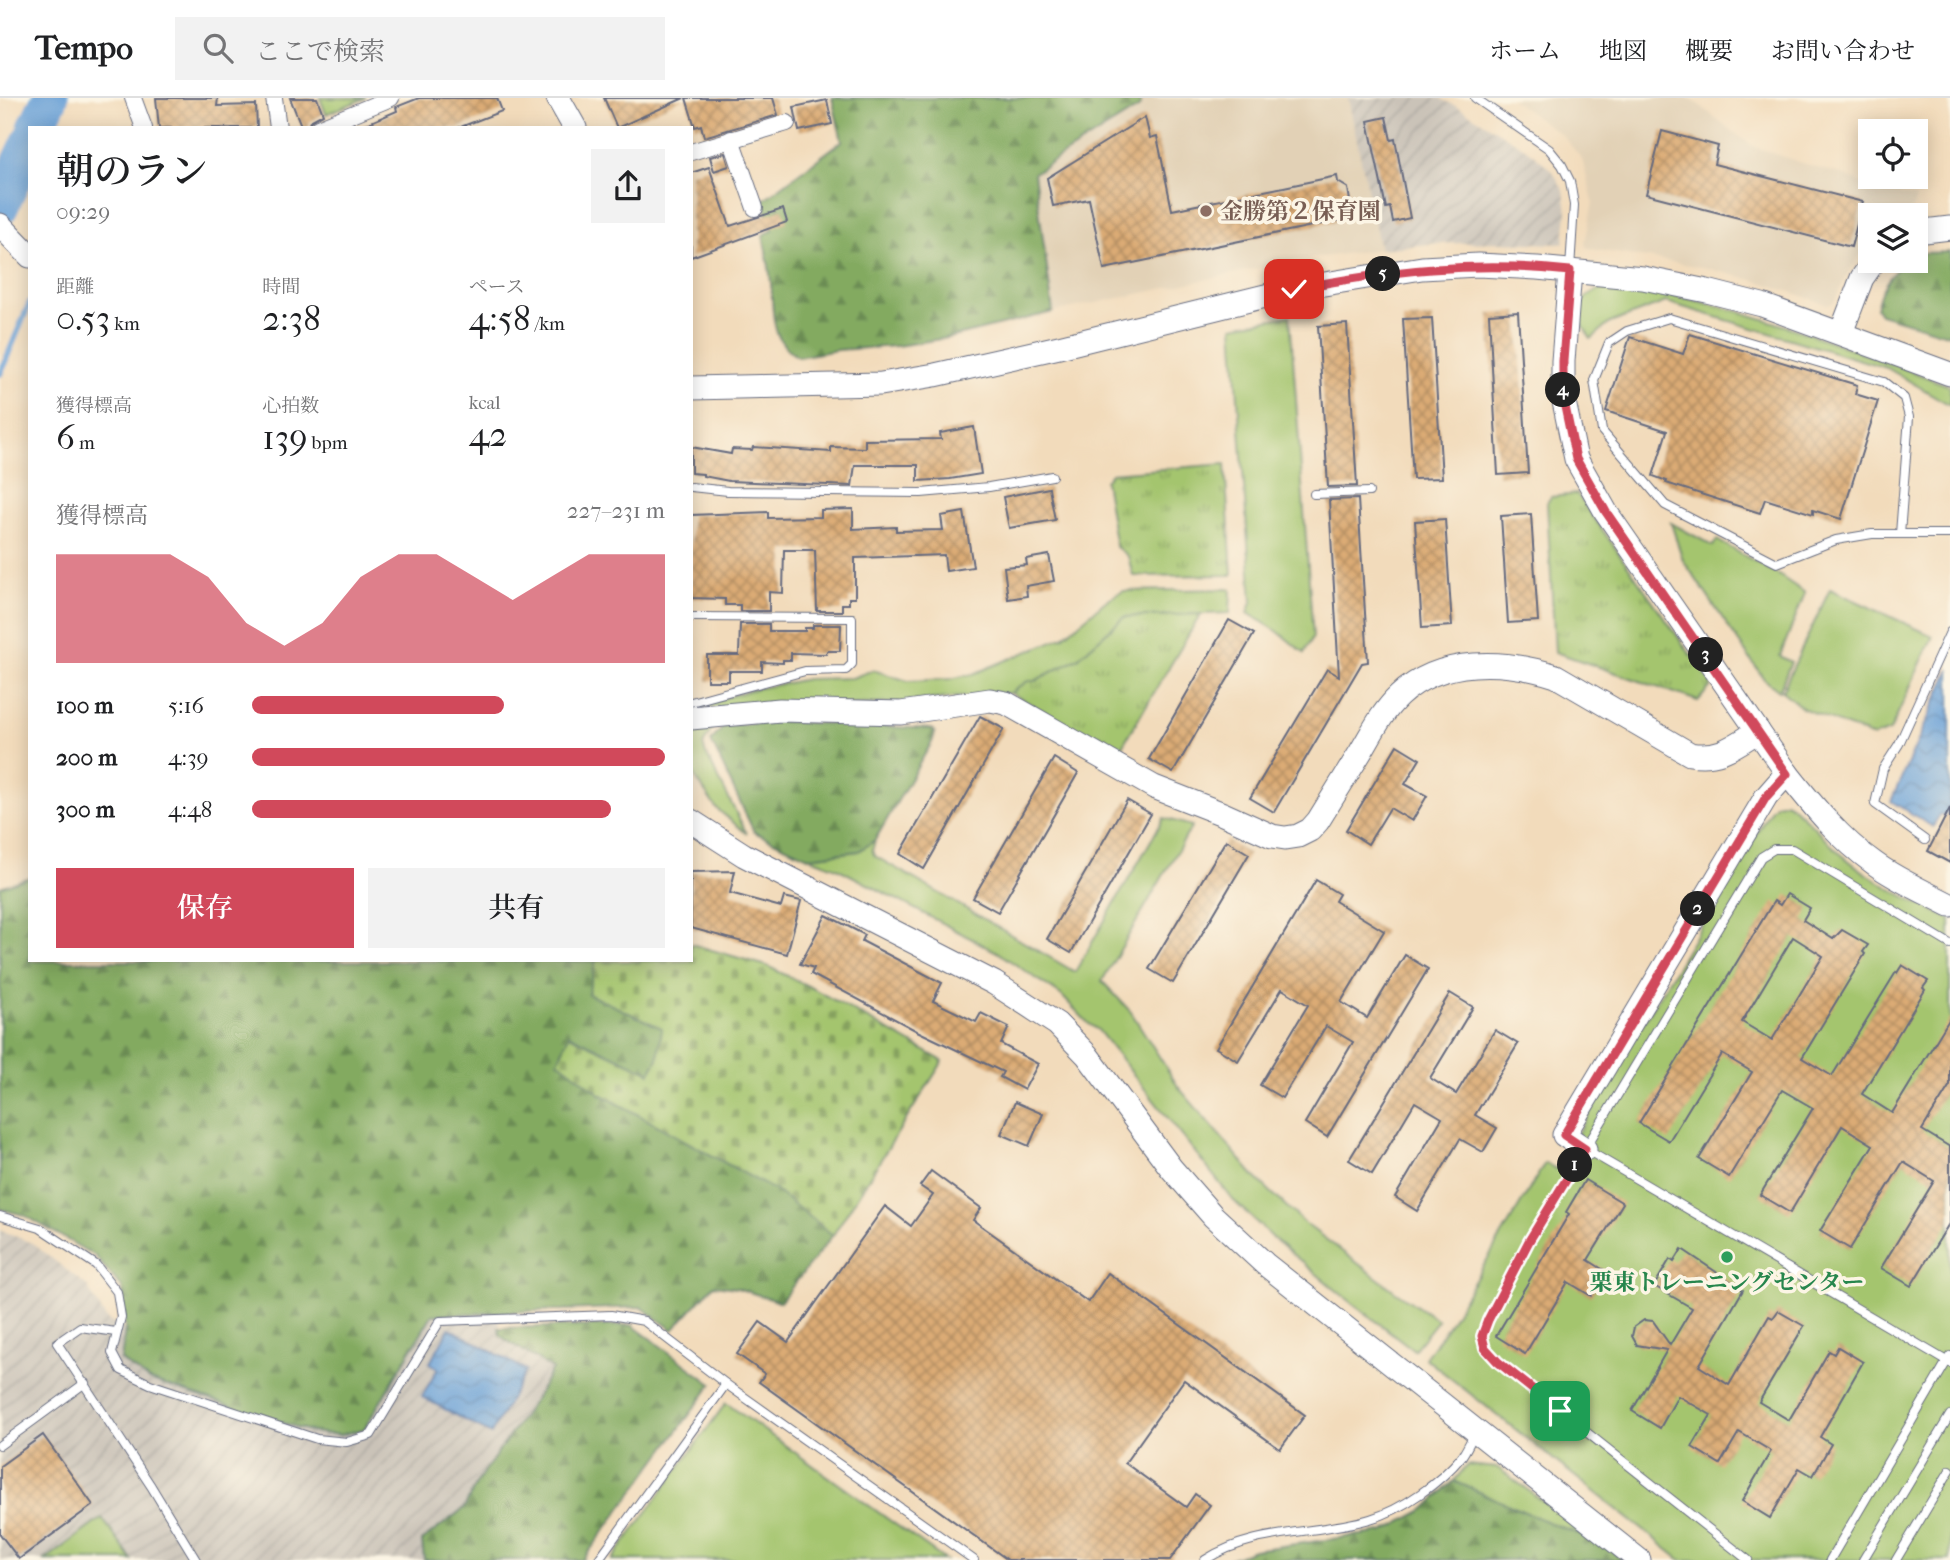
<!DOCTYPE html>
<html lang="ja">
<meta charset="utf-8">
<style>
body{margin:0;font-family:"IM FELL French Canon","Noto Serif JP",serif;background:#f2f2f2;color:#202124;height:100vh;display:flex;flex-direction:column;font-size:26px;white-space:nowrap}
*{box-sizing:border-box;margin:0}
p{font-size:23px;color:#757577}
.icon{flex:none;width:38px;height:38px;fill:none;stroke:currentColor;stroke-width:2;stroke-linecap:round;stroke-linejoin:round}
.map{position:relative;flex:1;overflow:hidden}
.sheet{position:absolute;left:28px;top:28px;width:665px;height:836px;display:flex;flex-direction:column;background:#fff;border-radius:0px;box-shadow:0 4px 18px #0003}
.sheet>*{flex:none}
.controls{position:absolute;left:1858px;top:21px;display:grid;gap:14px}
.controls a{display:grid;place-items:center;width:70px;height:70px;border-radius:0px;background:#fff;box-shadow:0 4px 18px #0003;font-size:35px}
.pin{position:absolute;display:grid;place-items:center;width:60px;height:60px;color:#fff;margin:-30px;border-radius:14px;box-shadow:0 4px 10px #0006}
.km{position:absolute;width:35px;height:35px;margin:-18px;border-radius:50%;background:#222;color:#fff;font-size:19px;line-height:35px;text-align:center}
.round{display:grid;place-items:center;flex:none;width:74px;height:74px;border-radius:0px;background:#f2f2f2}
.head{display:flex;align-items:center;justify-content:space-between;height:119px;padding:0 28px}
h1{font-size:38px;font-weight:600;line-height:52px}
.figures{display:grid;grid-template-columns:repeat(3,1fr);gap:10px;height:119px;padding:7px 28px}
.figures div{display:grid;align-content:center}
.figures b{font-size:35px;font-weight:600}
.figures small{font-size:19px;font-weight:400}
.figures p{font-size:19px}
.chart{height:196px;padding:14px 28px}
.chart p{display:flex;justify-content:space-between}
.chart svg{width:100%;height:126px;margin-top:7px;fill:#d1495b;opacity:.7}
.button{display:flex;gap:14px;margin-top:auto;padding:14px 28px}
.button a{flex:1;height:80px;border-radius:0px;background:#d1495b;color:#fff;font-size:28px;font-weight:600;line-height:80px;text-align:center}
.button a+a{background:#f2f2f2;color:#202124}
ul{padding:0 28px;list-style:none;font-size:23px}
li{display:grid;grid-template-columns:112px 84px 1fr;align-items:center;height:52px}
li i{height:18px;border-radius:9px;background:#d1495b}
header{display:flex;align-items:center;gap:42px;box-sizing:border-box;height:98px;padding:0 35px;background:#fff;border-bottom:2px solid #e0e0e0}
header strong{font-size:33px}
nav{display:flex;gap:38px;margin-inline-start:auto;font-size:24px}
.search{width:490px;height:63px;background:#f2f2f2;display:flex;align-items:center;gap:18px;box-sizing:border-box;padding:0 24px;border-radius:0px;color:#757577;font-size:26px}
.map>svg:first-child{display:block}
</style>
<header>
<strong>Tempo</strong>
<div class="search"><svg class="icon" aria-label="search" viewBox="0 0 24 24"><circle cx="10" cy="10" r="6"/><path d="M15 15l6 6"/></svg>ここで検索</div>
<nav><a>ホーム</a><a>地図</a><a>概要</a><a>お問い合わせ</a></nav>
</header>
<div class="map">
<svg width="1950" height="1462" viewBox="0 0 1950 1462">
<defs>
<pattern id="industrial-furrows" width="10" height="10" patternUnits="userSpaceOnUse" patternTransform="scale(1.75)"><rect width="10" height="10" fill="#cac3b8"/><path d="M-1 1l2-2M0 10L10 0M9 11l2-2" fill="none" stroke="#ada8a1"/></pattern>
<pattern id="forest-firs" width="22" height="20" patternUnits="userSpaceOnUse" patternTransform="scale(1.75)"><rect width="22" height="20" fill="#83aa61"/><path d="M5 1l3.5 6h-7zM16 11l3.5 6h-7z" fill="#6a8b53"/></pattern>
<pattern id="cemetery-stones" width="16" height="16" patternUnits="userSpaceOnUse" patternTransform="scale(1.75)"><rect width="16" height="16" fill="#a4c56e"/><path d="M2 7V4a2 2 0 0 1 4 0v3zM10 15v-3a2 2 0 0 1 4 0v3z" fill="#85a05e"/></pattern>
<pattern id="park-tufts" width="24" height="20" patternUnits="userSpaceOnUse" patternTransform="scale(1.75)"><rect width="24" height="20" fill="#a4c56e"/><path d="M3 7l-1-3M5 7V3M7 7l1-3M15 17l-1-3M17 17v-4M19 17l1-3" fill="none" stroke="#85a05e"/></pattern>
<pattern id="water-waves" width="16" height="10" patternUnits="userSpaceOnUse" patternTransform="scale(1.75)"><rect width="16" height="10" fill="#69a0d7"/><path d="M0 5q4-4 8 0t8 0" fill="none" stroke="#5683b2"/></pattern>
<pattern id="building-cross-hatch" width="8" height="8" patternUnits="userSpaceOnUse" patternTransform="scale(1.75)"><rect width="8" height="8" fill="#dbab74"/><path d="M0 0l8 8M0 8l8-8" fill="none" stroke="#b18c62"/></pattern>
</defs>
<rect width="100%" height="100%" fill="#fcf5e5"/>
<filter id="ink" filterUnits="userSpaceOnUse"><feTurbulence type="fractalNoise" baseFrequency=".0143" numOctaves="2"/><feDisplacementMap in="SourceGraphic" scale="14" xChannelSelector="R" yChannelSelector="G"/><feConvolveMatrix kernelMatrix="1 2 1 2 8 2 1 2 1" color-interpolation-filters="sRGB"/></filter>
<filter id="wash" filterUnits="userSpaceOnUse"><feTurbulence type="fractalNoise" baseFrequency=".00686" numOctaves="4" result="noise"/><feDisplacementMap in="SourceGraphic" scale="28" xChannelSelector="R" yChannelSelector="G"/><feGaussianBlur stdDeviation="1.57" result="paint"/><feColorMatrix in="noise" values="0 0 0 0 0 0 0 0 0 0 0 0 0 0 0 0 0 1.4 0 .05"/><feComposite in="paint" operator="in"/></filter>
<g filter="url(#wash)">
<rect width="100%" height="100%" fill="#f2dbbb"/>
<g fill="#e2d1b6">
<polygon points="1140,0 1348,0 1380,151 1293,163 1053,214 1034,75 1140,8"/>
<polygon points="1516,0 1690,0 1752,48 1820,71 1835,74 1877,91 1916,100 1911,114 1907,117 1871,117 1871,142 1849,173 1834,204 1829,207 1761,184 1702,169 1592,151 1586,149 1585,145 1593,104 1582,61 1562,37 1512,2"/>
</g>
<g fill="url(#industrial-furrows)">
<polygon points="1348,0 1439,0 1462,11 1531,54 1552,72 1564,93 1567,114 1564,144 1559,146 1499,144 1429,146 1380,151"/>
<polygon points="0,1132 32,1145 86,1187 107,1222 125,1232 121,1262 364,1331 432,1217 499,1215 500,1238 552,1270 537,1298 478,1383 464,1410 422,1443 424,1462 0,1462"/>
</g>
<g fill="#a4c56e" stroke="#607a66" stroke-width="2">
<polygon points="320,0 366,0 326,16"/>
<path d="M1612,189c114,10 231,59 338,99v19l-63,-37 -221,-66 -56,21 -19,16 -14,-23c5,-20 14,-26 35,-29z"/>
<polygon points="1290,218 1313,539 1304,555 1277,533 1248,515 1252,504 1233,228"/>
<polygon points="1671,425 1713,448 1717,442 1780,478 1805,495 1780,558 1791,564 1779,593 1764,581 1683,462"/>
<polygon points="1231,491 1230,515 1124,519 1078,560 1035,583 1028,583 1011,595 877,606 691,610 754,591 787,585 807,581 852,580 873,572 908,583 950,581 973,576 1063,539 1108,501 1123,493"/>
<polygon points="1830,491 1933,538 1890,633 1873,639 1802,610 1782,593"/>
<polygon points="712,631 703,647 705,654 747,736 716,710 695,679 691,671 691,634"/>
<path d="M1785,704c12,4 43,41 56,52 32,28 71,47 109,65v641h-269l-256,-202 22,-31 98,-164 11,6 215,-360 5,-5z"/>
<polygon points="1164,720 1192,728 1102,883 1131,914 1179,990 1256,1080 1303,1124 1396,1194 1438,1222 1414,1252 1342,1197 1273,1140 1233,1102 1098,932 1089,926 1061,897 997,854 837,770 808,759 859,753 875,742 872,753 875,758 1075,874"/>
<polygon points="726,1305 945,1462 612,1462"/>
<polygon points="1467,1367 1498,1370 1623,1462 1227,1462 1254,1452 1383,1434 1424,1412 1454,1383"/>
<polygon points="102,1420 132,1462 45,1462"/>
</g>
<g fill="url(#forest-firs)" stroke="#4f6c60" stroke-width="2">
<path d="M832,0h308l1,8 -107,67 19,139 -100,25 -56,9 -60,4 -39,7c-29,-17 -24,-44 -27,-73 -1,-16 -5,-33 -8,-49l10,-5 -10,-30 79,-59z"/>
<path d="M1950,154v83l-70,-21 -4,-6c4,-19 18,-46 40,-47v-3l8,-5z"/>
<polygon points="777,623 932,631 935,635 932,644 875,742 859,753 808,759 754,734 711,643 724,628"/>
<polygon points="30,779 30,863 596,863 588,896 662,930 658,961 650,975 570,937 599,995 778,1094 833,1137 780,1204 737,1190 714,1187 673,1232 641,1209 432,1217 364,1331 340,1337 312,1334 149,1282 121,1262 125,1232 122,1190 95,1158 24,1117 0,1111 0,789"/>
<polygon points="632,1227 712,1286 583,1462 424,1462 422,1443 464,1410 478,1383 537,1298 552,1271 500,1238 499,1230"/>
<polygon points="1454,1383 1548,1424 1600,1444 1623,1462 1227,1462 1254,1452 1383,1434 1424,1412"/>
</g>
<polygon fill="url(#cemetery-stones)" stroke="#607a66" stroke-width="2" points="691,846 767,868 812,890 943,963 833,1137 778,1094 599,995 558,963 569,937 650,975 658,961 662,930 588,896 596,863 691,863"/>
<g fill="url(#park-tufts)" stroke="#607a66" stroke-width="2">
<polygon points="1225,366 1232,477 1133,478 1128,458 1116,449 1105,383 1111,375"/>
<polygon points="1577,396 1712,587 1698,603 1555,554 1547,405 1551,399"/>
<polygon points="1201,516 1118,655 1011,595 1028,583 1035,583 1078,560 1124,519"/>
</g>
<g fill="url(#water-waves)" stroke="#42689a" stroke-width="2">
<polygon points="1950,571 1950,721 1940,716 1933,729 1891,703"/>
<polygon points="449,1230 526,1272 491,1336 422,1299 438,1270 430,1265"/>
</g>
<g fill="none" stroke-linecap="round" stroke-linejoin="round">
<polyline stroke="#69a0d7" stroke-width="6" points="0,276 30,204"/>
<g stroke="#69a0d7" stroke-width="37">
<polyline points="36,30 50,0"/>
<polyline points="0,109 30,44"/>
</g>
</g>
<g id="blocks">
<g fill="url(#building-cross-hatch)" fill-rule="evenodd">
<polygon points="156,0 218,0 217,8 256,7 257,30 159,30"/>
<polygon points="290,0 317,0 323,16 310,23 308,30 302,30"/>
<polygon points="419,0 497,0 502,13 458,30 357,30 397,13 396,9"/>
<polygon points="604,0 684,0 617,30"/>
<polygon points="686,0 773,0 778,17 704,39 701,27 695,29"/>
<polygon points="827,2 832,26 799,33 794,9"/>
<polygon points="1145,19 1150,40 1157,38 1172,112 1337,78 1338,84 1348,90 1350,103 1345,109 1346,121 1104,171 1089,101 1053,108 1047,80"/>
<polygon points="1386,19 1391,42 1395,41 1410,120 1393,124 1390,109 1386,110 1368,23"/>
<polygon points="1662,33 1718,48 1714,66 1863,104 1851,149 1646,96"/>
<polygon points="725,55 729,68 714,73 710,59"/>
<polygon points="709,69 730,128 783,111 787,124 691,159 691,75"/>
<polygon points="1518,214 1528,375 1498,377 1489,216"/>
<polygon points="1432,220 1442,380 1413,381 1403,221"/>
<polygon points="1347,226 1357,388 1328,389 1318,228"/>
<polygon points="1690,236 1857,287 1855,296 1878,303 1841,421 1813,412 1813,416 1765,401 1760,415 1666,385 1667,383 1653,378 1667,333 1606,313 1630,239 1683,256"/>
<polygon points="974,329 981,376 950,381 918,383 918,367 855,367 852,388 729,383 703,378 703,376 691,375 691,349 731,356 732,351 752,352 753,349 831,354 831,349 865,350 865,342 941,341 940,335"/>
<polygon points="1049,390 1055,422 1009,430 1003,399"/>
<polygon points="1358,401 1368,564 1362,565 1274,714 1250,700 1327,571 1339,578 1329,402"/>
<polygon points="853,411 853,431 896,429 896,433 943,432 941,418 964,414 973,469 946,473 944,457 855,460 855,500 849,500 849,506 842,506 842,513 817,513 815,452 784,452 783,495 769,494 769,513 740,513 740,507 725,507 725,501 691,500 691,417 768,414 768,420 821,419 821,412"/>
<polygon points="1531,416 1538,523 1508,525 1501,418"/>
<polygon points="1445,421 1452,528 1422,530 1415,423"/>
<polygon points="1049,457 1054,483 1026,488 1027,498 1008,501 1004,469 1027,467 1026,461"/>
<polygon points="1229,522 1254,536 1173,675 1149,661"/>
<polygon points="740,526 769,526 769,533 805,533 805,530 813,530 813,527 841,527 840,553 827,553 826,556 791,555 791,562 783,562 783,565 762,564 762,573 729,573 729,583 707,583 707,557 739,557"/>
<polygon points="980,618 1004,631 924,771 900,756"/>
<polygon points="1397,647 1420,661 1405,686 1427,698 1412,723 1390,710 1368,746 1346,732"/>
<polygon points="1054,660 1078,675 998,814 973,800"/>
<polygon points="1127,702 1151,716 1071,855 1047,841"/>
<polygon points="1950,710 1950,765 1928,753"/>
<polygon points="1226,742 1249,756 1173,885 1149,871"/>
<polygon points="735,773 730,795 781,809 784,799 801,803 787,856 691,830 691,774"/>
<polygon points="1316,782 1339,796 1335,803 1384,833 1341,904 1367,920 1405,857 1428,871 1327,1039 1305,1025 1353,944 1326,928 1282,1000 1260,987 1308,907 1282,891 1238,963 1216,950"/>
<path d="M1787,796l23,14 -7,12 30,19 9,-9 26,15 -5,7 2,2 -63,104 30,18 64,-104 1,1 5,-8 26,16 -5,7 2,2 -63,104 30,19 58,-95v67l-28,45 28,17v75l-39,64 -30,-18 53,-87 -31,-19 -53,87 -30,-18 53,-86 -31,-19 -52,87 -30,-18 53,-87 -31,-18 -53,87 -30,-18 53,-87 -30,-18 -53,87 -30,-18 135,-222 6,4zM1793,839l30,19 -51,84 -30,-18z"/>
<polygon points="826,817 865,837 862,843 942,885 933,903 976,924 981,915 1009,929 1001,946 1038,966 1024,992 1000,979 1003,974 917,933 811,876 814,870 800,866"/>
<polygon points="1450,895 1473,909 1430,980 1456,996 1495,932 1518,946 1475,1017 1497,1030 1483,1054 1460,1041 1417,1113 1395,1099 1442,1020 1415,1004 1372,1076 1349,1062"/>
<polygon points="1015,1004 1043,1016 1029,1048 1001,1036"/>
<polygon points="931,1073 981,1110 973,1122 1088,1204 1108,1175 1305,1317 1280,1351 1184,1282 1125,1365 1186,1409 1195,1396 1210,1407 1170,1462 1008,1462 759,1284 765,1276 737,1256 760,1224 788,1244 885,1108 911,1128 933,1097 920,1088"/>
<polygon points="1585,1082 1623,1105 1588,1162 1607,1174 1591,1198 1568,1184 1525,1256 1496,1238 1569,1116 1566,1114"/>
<polygon points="1682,1151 1743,1192 1699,1268 1729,1287 1769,1218 1773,1220 1778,1213 1804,1228 1759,1304 1789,1322 1829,1253 1834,1256 1838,1249 1863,1264 1820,1339 1831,1346 1813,1378 1799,1370 1770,1420 1742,1403 1771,1353 1739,1334 1720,1366 1692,1349 1711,1317 1678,1298 1660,1330 1632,1313 1667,1252 1637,1247 1632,1238 1634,1229 1644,1222 1653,1223 1670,1247 1692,1210 1654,1188 1670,1161 1674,1164"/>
<polygon points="43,1337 93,1407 19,1461 0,1436 0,1368"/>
</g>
</g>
</g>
<g filter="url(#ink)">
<use href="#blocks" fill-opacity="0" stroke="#666b7f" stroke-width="2"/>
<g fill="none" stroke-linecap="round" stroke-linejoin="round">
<defs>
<g id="lane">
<polyline points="1475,0 1549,51 1562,67 1570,83 1574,107 1570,171"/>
<polyline points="691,389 728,393 921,395 989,389 1052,378"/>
<polyline points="1314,396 1369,394"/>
<polyline points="1900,436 1909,319 1904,300 1884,284 1669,220 1627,233 1609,245 1594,282 1602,333 1665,407 1777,465 1836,442 1872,436 1950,436"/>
<polyline points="691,519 852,520 852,566 846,572 805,573 691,604"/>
<polyline points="1925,742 1875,706 1883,671 1899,646 1950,534"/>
<polyline points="1587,1052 1950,1265"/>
<polyline points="0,1118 40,1130 96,1167 117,1194 121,1219 112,1255 121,1272 150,1286 317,1341 347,1344 371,1337 440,1223 611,1217 644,1223 726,1286 974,1462"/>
<polyline points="116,1234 80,1229 57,1245 151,1388 196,1462"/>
<polyline points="0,1347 85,1285"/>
<polyline points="598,1462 726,1286"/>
<path d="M1205,1462c50,-32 109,-25 165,-41 32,-9 71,-37 92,-63 5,-7 9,-16 13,-24"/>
<polyline points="1748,1462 1498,1264 1485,1250 1482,1238 1488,1222 1529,1144 1761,759 1774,751 1792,751 1950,846"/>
<polyline points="1830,1462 1950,1258"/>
<polyline points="1863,1462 1950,1317"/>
<polyline points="1896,1462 1950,1372"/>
</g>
<g id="street">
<polyline points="133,0 144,30"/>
<polyline points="274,0 278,30"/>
<polyline points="318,30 391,0"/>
<polyline points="731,41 755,110"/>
<polyline points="691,54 787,25"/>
</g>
<g id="secondary">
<polyline points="558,0 575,30"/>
<polyline points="0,127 30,158"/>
<polyline points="1916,134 1950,130"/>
<path d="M1570,173l-7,90v36l13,62 30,53 181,261c26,33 53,66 87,90 23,17 51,29 76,42"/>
<polyline points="1841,235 1862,180 1874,163"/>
<polyline points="691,290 881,286 935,277 1059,249 1294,191 1422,170 1478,167 1537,170 1643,180 1707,193 1762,207 1950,276"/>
<path d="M691,620l89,-8 121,3 89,-13 16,3 148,84 69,27 49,22 13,2 13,-2 12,-6 8,-9c14,-23 28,-45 42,-68 12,-20 22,-41 39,-57 42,-40 106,-36 157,-20l134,78c30,5 44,-8 68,-23"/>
<polyline points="691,723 744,757 994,885 1057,926 1087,957 1171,1070 1213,1118 1265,1166 1639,1462"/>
<polyline points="1585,1051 1564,1037 1766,699 1787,675"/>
</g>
</defs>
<use href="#lane" stroke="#666b7f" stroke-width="10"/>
<use href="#street" stroke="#666b7f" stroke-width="18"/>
<use href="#secondary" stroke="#666b7f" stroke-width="25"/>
<use href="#lane" stroke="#fff" stroke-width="8"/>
<use href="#street" stroke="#fff" stroke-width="16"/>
<use href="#secondary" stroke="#fff" stroke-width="23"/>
</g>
</g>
<g fill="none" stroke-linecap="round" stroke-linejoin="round" filter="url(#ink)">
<defs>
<path id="route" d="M1294,191c93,-18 181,-29 276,-18l-7,90v36l13,62 30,53 181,262 -21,23 -202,338 21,14 -56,92 -41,79 -6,16 3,12 13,14 62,49"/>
</defs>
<use href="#route" stroke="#fff" stroke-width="14"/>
<use href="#route" stroke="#d1495b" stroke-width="9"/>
</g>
<circle fill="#8d6e63" stroke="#fcf5e5" stroke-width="2.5" cx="1206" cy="113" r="7"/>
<circle fill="#2e9e5b" stroke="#fcf5e5" stroke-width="2.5" cx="1727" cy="1159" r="7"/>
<g text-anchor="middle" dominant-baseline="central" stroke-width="7" stroke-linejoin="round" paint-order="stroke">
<g font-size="23" font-weight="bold" fill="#785e54" stroke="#fcf5e5" text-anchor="start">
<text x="1220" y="113">金勝第２保育園</text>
</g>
<g font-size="23" font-weight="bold" fill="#27864d" stroke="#fcf5e5">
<text x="1727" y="1184">栗東トレーニングセンター</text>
</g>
</g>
</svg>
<div class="controls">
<a><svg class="icon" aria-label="locate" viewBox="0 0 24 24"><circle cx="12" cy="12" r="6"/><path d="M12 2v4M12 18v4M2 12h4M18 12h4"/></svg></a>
<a><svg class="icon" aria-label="layers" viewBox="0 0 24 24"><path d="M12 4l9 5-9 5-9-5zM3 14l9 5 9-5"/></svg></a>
</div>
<div class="pin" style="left:1560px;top:1313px;background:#1e9e55"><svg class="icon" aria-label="arrive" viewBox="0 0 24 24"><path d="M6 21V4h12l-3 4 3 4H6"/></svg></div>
<div class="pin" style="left:1294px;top:191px;background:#d93025"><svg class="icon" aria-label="check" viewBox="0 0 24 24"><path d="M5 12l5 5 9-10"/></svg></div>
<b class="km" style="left:1575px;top:1067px">1</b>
<b class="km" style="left:1698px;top:811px">2</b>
<b class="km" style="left:1706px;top:557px">3</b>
<b class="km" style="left:1563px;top:292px">4</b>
<b class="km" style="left:1383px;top:176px">5</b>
<section class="sheet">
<div class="head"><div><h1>朝のラン</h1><p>09:29</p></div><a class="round"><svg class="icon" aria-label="share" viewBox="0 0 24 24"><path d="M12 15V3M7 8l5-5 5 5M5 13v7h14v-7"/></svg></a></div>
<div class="figures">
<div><p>距離</p><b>0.53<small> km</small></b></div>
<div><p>時間</p><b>2:38</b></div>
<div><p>ペース</p><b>4:58<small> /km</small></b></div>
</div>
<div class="figures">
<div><p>獲得標高</p><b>6<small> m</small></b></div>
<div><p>心拍数</p><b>139<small> bpm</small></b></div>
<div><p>kcal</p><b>42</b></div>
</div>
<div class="chart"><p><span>獲得標高</span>227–231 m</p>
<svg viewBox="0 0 160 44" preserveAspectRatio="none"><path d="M0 44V6L10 6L20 6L30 6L40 14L50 30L60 38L70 30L80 14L90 6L100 6L110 14L120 22L130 14L140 6L150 6L160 6V44z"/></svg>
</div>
<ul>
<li><b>100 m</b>5:16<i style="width:61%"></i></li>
<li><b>200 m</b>4:39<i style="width:100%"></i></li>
<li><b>300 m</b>4:48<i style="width:87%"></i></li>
</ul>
<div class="button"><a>保存</a><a>共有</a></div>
</section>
</div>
